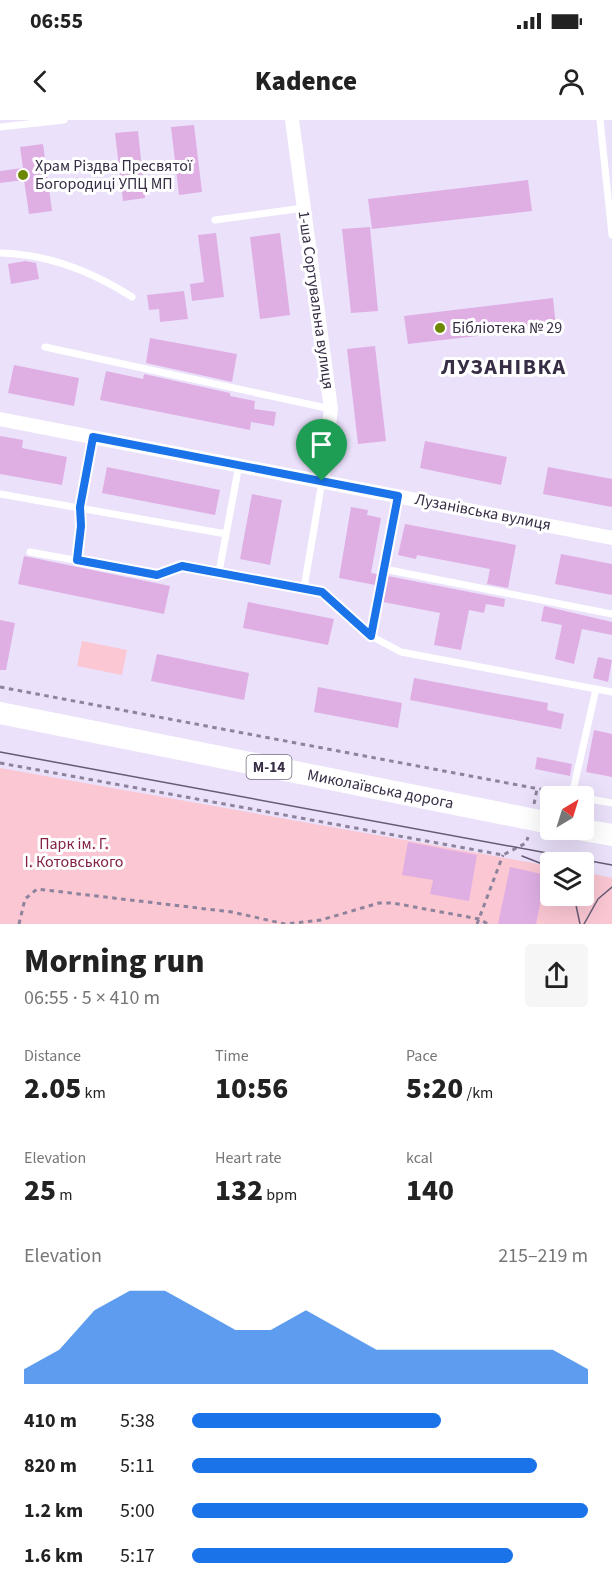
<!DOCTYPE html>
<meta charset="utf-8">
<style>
body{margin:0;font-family:"Source Sans 3",sans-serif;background:#f6f6f6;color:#222;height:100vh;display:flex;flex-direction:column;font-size:22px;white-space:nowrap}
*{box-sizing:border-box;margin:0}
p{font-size:20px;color:#767676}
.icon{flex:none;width:33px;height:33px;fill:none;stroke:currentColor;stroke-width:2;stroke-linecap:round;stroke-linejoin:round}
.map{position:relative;height:804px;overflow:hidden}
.sheet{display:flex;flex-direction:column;background:#fff;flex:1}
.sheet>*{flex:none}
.needle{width:39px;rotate:38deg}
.buttons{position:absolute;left:540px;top:666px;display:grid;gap:12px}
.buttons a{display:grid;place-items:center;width:54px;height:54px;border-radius:6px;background:#fff;box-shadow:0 6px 24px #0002;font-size:30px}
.pin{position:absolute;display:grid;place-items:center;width:51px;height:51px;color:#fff;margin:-62px -26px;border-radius:50% 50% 50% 0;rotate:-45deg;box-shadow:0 0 6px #0007}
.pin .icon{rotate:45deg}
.round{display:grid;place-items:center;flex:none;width:63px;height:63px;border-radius:6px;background:#f6f6f6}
.summary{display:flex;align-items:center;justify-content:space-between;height:102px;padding:0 24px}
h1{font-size:33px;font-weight:800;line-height:45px}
.figures{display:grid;grid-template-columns:repeat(3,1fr);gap:9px;height:102px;padding:6px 24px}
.figures div{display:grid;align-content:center}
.figures b{font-size:30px;font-weight:800}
.figures small{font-size:16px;font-weight:400}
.figures p{font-size:16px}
.chart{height:168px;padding:12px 24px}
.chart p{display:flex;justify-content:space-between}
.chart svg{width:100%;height:108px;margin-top:6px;fill:#1a73e8;opacity:.7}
ul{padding:0 24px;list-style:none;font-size:20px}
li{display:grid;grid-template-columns:96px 72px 1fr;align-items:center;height:45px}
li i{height:15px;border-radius:8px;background:#1a73e8}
.status{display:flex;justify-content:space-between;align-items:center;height:42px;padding:0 30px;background:#fff;direction:ltr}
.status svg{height:16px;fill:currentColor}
header{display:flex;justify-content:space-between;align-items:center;height:78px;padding:0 24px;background:#fff;font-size:27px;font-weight:800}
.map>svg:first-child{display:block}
</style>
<div class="status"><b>06:55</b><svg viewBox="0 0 49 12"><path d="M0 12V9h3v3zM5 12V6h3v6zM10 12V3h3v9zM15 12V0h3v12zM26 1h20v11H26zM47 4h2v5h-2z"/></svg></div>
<header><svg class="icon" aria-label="back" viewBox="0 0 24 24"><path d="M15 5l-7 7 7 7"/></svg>Kadence<svg class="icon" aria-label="person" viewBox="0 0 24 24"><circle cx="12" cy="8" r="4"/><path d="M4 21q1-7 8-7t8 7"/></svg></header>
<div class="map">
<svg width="612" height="804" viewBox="0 0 612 804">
<rect width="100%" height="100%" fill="#ebe1fb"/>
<g fill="#fac7d3">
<polygon points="82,521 127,530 122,555 77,546"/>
<polygon points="0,648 550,746 550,776 584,776 584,752 612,758 612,804 0,804"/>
</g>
<g fill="#dfafe4">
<polygon points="194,5 202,72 179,75 171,7"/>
<polygon points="138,11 145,78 123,81 115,13"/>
<polygon points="43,24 52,91 29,94 24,60 0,63 0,51 23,48 20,27"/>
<polygon points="528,60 532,91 372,109 368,79"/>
<polygon points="370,107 378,191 351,193 342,109"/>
<polygon points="216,113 224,177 192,181 190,164 204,162 198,115"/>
<polygon points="280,113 290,195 260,199 250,117"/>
<polygon points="25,141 36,143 39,159 11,164 8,144"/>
<polygon points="184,171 188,199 160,202 159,189 149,190 147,175"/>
<polygon points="553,178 556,207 408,224 404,196"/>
<polygon points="150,218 237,234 232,262 146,243"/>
<polygon points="375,226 386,321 358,324 347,229"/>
<polygon points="14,245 79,258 74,286 8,273"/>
<polygon points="106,251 143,259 144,254 230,273 230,276 255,281 254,289 276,292 274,306 251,302 250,310 100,280"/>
<polygon points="0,316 23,320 22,328 67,337 62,365 0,354"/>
<polygon points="425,321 507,337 501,365 420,348"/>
<polygon points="107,347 220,370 215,395 102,373"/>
<polygon points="548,347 612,359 612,387 543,374"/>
<polygon points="252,374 282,380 270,445 240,439"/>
<polygon points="351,387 368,390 367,395 381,398 371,453 377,454 375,465 339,458"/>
<polygon points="405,404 516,425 508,468 487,464 490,449 417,435 416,439 398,435"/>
<polygon points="561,434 612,444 612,475 555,464"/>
<polygon points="24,436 170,466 164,494 18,464"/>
<polygon points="388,456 505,479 504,487 486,484 484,493 469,490 461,530 434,525 440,493 383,482"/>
<polygon points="248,482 334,499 328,525 243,508"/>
<polygon points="544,486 612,502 612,515 582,509 574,544 555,539 562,505 541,501"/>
<polygon points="0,500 15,503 6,550 0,550"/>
<polygon points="157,534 249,553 244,580 151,561"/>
<polygon points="598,537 612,540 608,562 593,558"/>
<polygon points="414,558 548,583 547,590 564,594 561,609 410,580"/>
<polygon points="318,567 402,583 398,608 314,592"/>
<polygon points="594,610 612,614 612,657 586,652"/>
<polygon points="537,637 572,644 570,656 535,649"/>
<polygon points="408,722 477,735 469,781 430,774 433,760 402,755"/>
<polygon points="510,747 546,755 536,804 498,804"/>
</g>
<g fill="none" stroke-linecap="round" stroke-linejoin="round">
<g stroke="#8d839c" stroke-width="3" stroke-dasharray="4.5 4.5" stroke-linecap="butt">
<polyline points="0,567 555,672"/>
<polyline points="0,643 503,735 526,723 528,717"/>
<polyline points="534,684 537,669"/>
<polyline points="19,804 25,779 37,769 232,792 285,804 321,800 379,783 393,783 479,799 488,804"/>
<polyline points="477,804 503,735"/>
</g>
<g stroke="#fff" stroke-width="7">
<polyline points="600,0 612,115"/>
<polyline points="0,7 64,0"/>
<polyline points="215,100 304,88"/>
<path d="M0,133c47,1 93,19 132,44"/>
<polyline points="45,227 331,289"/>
<polyline points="0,374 226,414"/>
<polyline points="30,432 157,455 182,446 322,472 371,516 401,532 612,572"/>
<polyline points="77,440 81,406 80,388 93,317"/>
<polyline points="384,449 612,494"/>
<polyline points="219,452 239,345"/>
<polyline points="304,468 322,361"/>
<polyline points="371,516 398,376"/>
<polyline points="572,675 596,569"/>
<polyline points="563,676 578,676"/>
<polyline points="584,678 612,683"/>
<polyline points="541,697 550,684"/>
</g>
<g stroke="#fff" stroke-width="14">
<polyline points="292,0 331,289 322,361"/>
<polyline points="0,299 612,418"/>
</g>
<g stroke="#fff" stroke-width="22">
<path id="s1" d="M0,593l550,110"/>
<polyline points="583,710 612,715"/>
</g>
<g stroke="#655b74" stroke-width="1.5">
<polyline points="0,632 612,745"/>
<polyline points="522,736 550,747"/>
<polyline points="574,776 580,804"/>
<polyline points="584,804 598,779 612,767"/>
</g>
</g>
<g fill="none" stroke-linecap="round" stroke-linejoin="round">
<defs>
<polygon id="route" points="93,317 398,376 371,516 322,472 182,446 157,455 77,440 81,406 80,387"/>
</defs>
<use href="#route" stroke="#fff" stroke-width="12"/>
<use href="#route" stroke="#1a73e8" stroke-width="8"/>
</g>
<g fill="#6c8800" stroke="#fff" stroke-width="2">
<circle cx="23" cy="55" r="6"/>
<circle cx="440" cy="208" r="6"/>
</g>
<g text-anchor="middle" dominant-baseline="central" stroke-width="6" stroke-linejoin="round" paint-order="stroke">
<rect fill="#fff" stroke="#736c7d" stroke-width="1.5" x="246.5" y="635" width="45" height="24" rx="4.5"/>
<g font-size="15" font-weight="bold" fill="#372d45">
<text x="269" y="647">М-14</text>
</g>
<g font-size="16" fill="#372d45" stroke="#fff" text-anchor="start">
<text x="35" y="46">Храм Різдва Пресвятої<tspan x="35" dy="18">Богородиці УПЦ МП</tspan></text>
<text x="452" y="208">Бібліотека № 29</text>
</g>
<g font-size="16" fill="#372d45" stroke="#fff">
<text transform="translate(316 180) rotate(82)">1-ша Сортувальна вулиця</text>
<text transform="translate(483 392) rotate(11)">Лузанівська вулиця</text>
<text stroke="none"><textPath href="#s1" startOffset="388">Миколаївська дорога</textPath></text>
</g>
<g font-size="16" fill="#822145" stroke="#fff">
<text x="74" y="724">Парк ім. Г.<tspan x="74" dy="18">І. Котовського</tspan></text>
</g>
<g font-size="22" font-weight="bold" letter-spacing="1.5" fill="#372d45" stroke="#fff">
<text x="504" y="247">ЛУЗАНІВКА</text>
</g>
</g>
</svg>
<div class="buttons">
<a><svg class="needle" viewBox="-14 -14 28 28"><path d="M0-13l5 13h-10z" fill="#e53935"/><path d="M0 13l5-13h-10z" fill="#767676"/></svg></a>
<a><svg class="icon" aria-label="layers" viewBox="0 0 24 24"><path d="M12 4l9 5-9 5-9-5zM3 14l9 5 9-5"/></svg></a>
</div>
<div class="pin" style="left:322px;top:361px;background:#1e9e55"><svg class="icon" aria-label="arrive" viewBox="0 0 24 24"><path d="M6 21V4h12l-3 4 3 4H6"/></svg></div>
</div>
<section class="sheet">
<div class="summary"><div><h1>Morning run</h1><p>06:55 · 5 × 410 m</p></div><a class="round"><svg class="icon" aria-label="share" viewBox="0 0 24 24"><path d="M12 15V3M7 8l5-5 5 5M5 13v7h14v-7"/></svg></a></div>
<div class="figures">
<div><p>Distance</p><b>2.05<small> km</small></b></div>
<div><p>Time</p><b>10:56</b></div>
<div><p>Pace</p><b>5:20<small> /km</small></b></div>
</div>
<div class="figures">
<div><p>Elevation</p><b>25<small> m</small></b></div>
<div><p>Heart rate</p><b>132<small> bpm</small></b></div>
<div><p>kcal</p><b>140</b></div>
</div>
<div class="chart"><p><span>Elevation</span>215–219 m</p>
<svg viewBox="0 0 160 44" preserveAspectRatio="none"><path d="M0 44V38L10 30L20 14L30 6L40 6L50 14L60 22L70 22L80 14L90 22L100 30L110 30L120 30L130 30L140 30L150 30L160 38V44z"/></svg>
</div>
<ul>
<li><b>410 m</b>5:38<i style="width:63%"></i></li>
<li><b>820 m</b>5:11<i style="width:87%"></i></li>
<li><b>1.2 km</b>5:00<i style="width:100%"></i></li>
<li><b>1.6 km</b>5:17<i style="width:81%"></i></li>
</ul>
</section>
